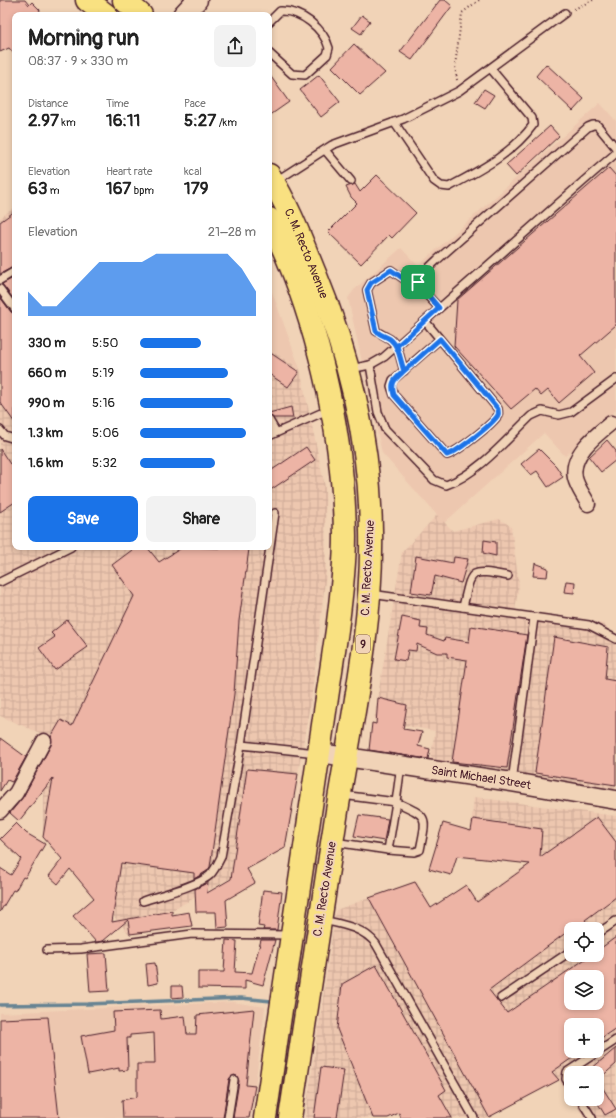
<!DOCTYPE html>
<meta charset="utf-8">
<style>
body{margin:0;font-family:Pangolin,sans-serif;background:#f2f2f2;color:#222;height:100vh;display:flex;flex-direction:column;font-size:15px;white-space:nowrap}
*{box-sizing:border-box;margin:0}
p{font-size:13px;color:#767676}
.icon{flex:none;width:22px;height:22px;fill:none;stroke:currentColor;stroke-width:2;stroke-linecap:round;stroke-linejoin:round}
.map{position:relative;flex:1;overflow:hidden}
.side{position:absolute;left:12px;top:12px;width:260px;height:538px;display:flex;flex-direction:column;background:#fff;border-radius:8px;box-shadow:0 2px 6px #0003}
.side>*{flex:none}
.tools{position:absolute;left:564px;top:922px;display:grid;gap:8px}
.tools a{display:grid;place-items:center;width:40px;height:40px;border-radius:8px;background:#fff;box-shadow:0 2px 6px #0003;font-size:20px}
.pin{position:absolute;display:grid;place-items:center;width:34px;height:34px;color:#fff;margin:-17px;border-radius:8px;box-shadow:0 2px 6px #0006}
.round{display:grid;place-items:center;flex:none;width:42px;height:42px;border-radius:8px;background:#f2f2f2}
.overview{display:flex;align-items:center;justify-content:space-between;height:68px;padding:0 16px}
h1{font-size:22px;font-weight:700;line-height:30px}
.figures{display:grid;grid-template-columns:repeat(3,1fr);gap:6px;height:68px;padding:4px 16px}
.figures div{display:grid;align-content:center}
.figures b{font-size:17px;font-weight:700}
.figures small{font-size:11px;font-weight:400}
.figures p{font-size:11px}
.chart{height:112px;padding:8px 16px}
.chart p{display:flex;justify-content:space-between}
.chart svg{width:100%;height:72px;margin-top:4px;fill:#1a73e8;opacity:.7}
.cta{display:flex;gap:8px;margin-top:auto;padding:8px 16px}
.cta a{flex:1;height:46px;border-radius:8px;background:#1a73e8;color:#fff;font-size:16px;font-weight:700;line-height:46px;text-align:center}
.cta a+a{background:#f2f2f2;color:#222}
ul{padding:0 16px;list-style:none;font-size:13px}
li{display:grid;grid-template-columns:64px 48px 1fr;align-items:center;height:30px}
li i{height:10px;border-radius:5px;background:#1a73e8}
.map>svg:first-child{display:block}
</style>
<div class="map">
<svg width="616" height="1118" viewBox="0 0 616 1118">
<defs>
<pattern id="industrial-grid" width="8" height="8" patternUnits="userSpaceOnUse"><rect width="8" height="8" fill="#edc7af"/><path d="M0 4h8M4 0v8" fill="none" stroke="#cdaa97"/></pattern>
</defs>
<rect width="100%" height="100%" fill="#f1d3b7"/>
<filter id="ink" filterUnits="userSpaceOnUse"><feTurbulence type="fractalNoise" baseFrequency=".025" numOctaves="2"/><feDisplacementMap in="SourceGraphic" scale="8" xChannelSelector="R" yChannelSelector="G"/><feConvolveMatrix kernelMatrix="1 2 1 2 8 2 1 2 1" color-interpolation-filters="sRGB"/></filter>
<g filter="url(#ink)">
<g fill="#edc7af">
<polygon points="600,103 616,121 616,410 565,456 544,433 444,523 382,453 348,298 354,290 401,248 418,266"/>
<polygon points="269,284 282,319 300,369 269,349"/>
<polygon points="233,1002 265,1007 251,1118 0,1118 0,1013"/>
</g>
<g fill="url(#industrial-grid)" fill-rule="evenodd">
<polygon points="15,207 15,547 269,547 269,349 300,369 325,487 326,573 312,693 285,848 129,934 43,834 43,782 61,742 0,716 0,218"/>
<polygon points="437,515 453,531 499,519 506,523 511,527 519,584 515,610 604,624 616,641 615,799 428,771 435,731 374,720 402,552"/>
<path d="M474,797l142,19v302h-31l-13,-19h25v-26h-26v25l-12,-18 -72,38h-86l-2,-5 -11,5h-83l31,-208 80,-29 26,45 86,-62 -60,-7zM571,929h26v26h-26zM571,977h26v26h-26zM571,1025h26v26h-26z"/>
</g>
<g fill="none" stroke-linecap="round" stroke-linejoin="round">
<polyline stroke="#678493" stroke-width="3.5" points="0,1005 87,1004 241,998 271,1001"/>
</g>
<g fill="#edb4a5" stroke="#4a1f2b" fill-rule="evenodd">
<polygon points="0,0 25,0 29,5 32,2 40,10 38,15 15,15 15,55 9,48 0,52"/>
<polygon points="440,0 445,0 452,6 412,60 400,52"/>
<polygon points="362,15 370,21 361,34 352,28"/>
<polygon points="354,44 385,73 360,95 332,67"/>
<polygon points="546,64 584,99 573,111 536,76"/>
<polygon points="269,74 289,102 269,116"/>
<polygon points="319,75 340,102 321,117 300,90"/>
<polygon points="484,89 494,95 485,108 475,102"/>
<polygon points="550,126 559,136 516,176 506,165"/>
<polygon points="609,168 616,176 616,325 580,356 594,373 559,403 548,390 541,396 535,389 511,409 454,346 457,300"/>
<polygon points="377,175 416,213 392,238 389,235 361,264 328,232 357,203 351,197 346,187 355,184 360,192"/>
<polygon points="15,211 15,266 0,274 0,222"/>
<polygon points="15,277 15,301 2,284"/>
<polygon points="0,297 11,312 15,314 15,423 0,402"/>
<polygon points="269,352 299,372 288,387 269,374"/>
<polygon points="291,407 293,418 273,418 269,415 269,413"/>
<polygon points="607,440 616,451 616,460 601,472 589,457"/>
<polygon points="306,447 315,460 269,491 269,472"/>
<polygon points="0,449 10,464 15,461 15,502 0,512"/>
<polygon points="539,449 556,466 563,477 548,487 537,471 531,475 521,464"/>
<polygon points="484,540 496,542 496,556 483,553"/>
<polygon points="136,547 147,547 159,562 183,547 249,549 239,621 234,694 210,867 207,871 194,879 194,873 121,863 112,922 172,911 172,915 189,912 192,926 130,934 128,920 103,941 96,942 73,916 94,898 70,869 58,884 49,876 62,859 43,837 53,778 19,821 10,813 23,797 51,745 51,737 61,720 72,726 134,596 112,565"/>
<polygon points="416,556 453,563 454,557 468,559 461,583 435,576 431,595 411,592"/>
<polygon points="535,563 548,568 547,577 533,576"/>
<polygon points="566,581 575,582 574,593 564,592"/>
<polygon points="402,617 421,621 420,628 428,629 427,635 444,641 445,638 469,642 471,626 527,635 507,768 452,762 467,660 447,657 447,653 437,653 417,644 416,651 408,650 406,661 394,659"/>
<polygon points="67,620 88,647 55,670 39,648 55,637 51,633"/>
<polygon points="554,637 608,647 605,679 616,681 616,785 535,773"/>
<polygon points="378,698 407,705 403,729 422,732 418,746 430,749 428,759 369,750 372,723 376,724"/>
<polygon points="0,738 26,757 12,782 7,780 0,791"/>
<polygon points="247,769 298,774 285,848 247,869 255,883 226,900 228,927 217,928 216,912 196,912 195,889 208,882 207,893 231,879"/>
<polygon points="359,815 388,819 384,841 354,836"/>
<path d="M597,817l19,25v55l-31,23 7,9h-21l-82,61 18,23 84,-58h6v-4l19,-14v91l-19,13v-16h-26v26h11l-30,21 7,8 -70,37 -120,-219 46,-16 16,26 35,-23 11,17 53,-38 -73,-8 -6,19 -22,-6 14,-46 28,8 2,-12 69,10 -2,28zM571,977h26v26h-26z"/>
<polygon points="16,823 26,833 45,844 25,878 23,877 15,891 13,890 0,912 0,868 11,875 21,859 0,839"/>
<polygon points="263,890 282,892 277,930 263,930 264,927 258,926"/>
<polygon points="226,940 237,941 235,972 252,973 261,940 275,940 263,985 245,980 245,989 198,988 198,972 224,972"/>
<polygon points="106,953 109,991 90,992 87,954"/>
<polygon points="155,963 158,983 148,985 146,964"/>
<polygon points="376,965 446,1090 439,1095 452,1118 401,1118 399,1113 388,1118 373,1118 337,1029 342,984"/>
<polygon points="172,986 182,986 183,997 172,998"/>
<polygon points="254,1009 246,1085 255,1086 249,1118 233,1118 239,1081 237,1076 234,1075 229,1079 223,1118 123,1118 122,1100 137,1097 137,1064 155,1064 154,1033 130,1035 130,1038 127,1038 128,1070 119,1071 119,1068 88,1074 81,1036 114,1030 113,1012 160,1010 161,1019 185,1016 187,1034 196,1034 197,1015"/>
<polygon points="48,1017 59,1118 0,1118 0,1019"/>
<polygon points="616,1048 616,1064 599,1079 597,1073 594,1073 591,1069"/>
<polygon points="321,1067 344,1070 337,1118 314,1118"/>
<polygon points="597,1079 616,1109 605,1115 597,1102"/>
</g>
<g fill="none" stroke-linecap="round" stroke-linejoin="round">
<defs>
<g id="service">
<path d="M269,22l11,-11c21,-1 44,18 49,37l-2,7 -22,20 -13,-1 -23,-21"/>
<path d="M394,122l40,59 7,5 8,1c31,-17 63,-33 84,-62l-1,-7 -41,-49"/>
<polyline points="325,150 351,181"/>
<polyline points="276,181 332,145 403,119 459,91 565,13"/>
<polyline points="0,280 15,271"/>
<polyline points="0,289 15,309"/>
<path d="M439,308c-23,-26 -29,-23 -2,-48l151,-133 5,-2h4l19,23"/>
<path d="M425,321l73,88c0,2 1,4 0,6 -5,9 -41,37 -51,40l-53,-60 -3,-9 2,-6 47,-41"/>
<path d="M370,365l8,47 7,17 49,51 12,5c32,-11 61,-46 85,-69l11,-5 17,4 12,-3 45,-33"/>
<polyline points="350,369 370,365 384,357 594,172 615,154 616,150"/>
<polyline points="404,371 397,346 390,339 376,331 367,290 371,283 391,270 404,279 418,282"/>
<polyline points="269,420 276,432"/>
<polyline points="0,430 5,436 15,439"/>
<polyline points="269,436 330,409"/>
<polyline points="0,582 71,547"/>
<polyline points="371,594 589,625 616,639"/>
<path d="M463,607c9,-38 5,-38 45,-31"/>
<polyline points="241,745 317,753"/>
<polyline points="512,782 534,618"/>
<polyline points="334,842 388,850 396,802 342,795"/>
<path d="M388,850l26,2 6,-2c7,-35 9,-33 -24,-48l5,-37"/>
<path d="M143,901c17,-6 55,-15 67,-26 5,-5 8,-12 11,-18l20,-112 34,-232"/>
<path d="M322,920c19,4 41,7 54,24l98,174"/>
<polyline points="597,934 616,921"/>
<polyline points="47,950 81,949 192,934 290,935"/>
<polyline points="501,998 571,951"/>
<polyline points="571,1086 566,1079 567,1072 616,1040"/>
<polyline points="580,1099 592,1118"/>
<polyline points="228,1118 234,1080"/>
</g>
<g id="minor">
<path d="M588,504c-4,-8 -11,-17 -13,-26 -5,-23 20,-42 36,-55"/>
<polyline points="0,811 16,793 44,741"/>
</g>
<g id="tertiary">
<path id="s1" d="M320,753l192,29 104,18"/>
</g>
<polyline id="secondary" points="183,15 197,0"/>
<g id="trunk">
<polyline points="87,0 106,15"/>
<polyline points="124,0 141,15"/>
<path id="s2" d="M269,175c20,31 33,67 47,101 33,80 54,168 55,255 2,94 -19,187 -34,280 -16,102 -31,204 -47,307"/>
<path d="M265,1118l72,-488c4,-31 8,-62 8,-94 -1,-101 -29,-227 -76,-317"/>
</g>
</defs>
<use href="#service" stroke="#4a1f2b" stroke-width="10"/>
<use href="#minor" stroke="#4a1f2b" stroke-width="17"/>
<use href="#tertiary" stroke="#4a1f2b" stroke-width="21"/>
<use href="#secondary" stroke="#4a1f2b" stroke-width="23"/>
<use href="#trunk" stroke="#4a1f2b" stroke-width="25"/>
<g stroke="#4a1f2b" stroke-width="2" stroke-dasharray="1 3" stroke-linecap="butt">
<polyline points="574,9 593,0"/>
<polyline points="457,80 455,66 462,13 479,0"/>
</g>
<use href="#service" stroke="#f1d3b7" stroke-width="7"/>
<use href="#minor" stroke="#f1d3b7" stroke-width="14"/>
<use href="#tertiary" stroke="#f1d3b7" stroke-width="18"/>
<use href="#secondary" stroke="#f1d3b7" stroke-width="20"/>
<use href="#trunk" stroke="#f9e181" stroke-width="22"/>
</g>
</g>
<g fill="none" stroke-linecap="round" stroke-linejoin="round" filter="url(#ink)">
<defs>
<path id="route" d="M418,282l3,5 18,21 -42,38 7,25 36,-32 58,70c0,2 1,4 0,6 -5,9 -41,37 -51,40l-53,-60c-4,-13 1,-16 10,-24 -4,-11 -5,-25 -14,-32 -5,-3 -10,-4 -14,-8l-9,-41 4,-7 20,-13 13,9 14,3"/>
</defs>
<use href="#route" stroke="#fff" stroke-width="8"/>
<use href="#route" stroke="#1a73e8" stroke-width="5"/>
</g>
<g text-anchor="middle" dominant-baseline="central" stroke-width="4" stroke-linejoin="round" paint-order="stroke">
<rect fill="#f1d3b7" stroke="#7c5555" stroke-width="1" x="356" y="635" width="14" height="18" rx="3"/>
<g font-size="11" font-weight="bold" fill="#4a1f2b">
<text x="363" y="644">9</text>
</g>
<g font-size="12" fill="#4a1f2b" stroke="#f1d3b7">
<text stroke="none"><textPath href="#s2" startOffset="87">C. M. Recto Avenue</textPath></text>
<text transform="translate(368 568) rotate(-87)">C. M. Recto Avenue</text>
<text stroke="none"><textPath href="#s1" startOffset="163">Saint Michael Street</textPath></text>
<text transform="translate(325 889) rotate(-81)">C. M. Recto Avenue</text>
</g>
</g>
</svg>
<div class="tools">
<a><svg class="icon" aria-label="locate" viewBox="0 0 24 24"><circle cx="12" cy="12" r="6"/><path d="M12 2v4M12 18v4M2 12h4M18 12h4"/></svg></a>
<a><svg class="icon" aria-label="layers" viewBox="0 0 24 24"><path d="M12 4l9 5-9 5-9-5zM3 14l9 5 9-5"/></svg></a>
<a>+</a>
<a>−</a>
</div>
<div class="pin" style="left:418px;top:282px;background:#1e9e55"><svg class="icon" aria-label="arrive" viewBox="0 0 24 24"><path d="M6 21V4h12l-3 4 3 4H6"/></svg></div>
<section class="side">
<div class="overview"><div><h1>Morning run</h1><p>08:37 · 9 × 330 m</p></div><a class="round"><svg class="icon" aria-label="share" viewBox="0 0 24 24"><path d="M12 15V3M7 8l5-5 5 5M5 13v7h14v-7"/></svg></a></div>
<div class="figures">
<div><p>Distance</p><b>2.97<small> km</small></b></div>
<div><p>Time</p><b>16:11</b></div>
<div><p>Pace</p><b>5:27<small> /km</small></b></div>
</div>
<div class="figures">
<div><p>Elevation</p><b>63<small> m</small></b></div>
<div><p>Heart rate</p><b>167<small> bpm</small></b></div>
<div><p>kcal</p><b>179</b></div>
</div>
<div class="chart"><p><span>Elevation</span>21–28 m</p>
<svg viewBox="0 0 160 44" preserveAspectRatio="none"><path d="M0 44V29L10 38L20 38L30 29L40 20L50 11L60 11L70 11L80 11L90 6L100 6L110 6L120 6L130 6L140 6L150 15L160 29V44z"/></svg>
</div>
<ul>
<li><b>330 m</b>5:50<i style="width:53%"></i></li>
<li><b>660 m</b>5:19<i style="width:76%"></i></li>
<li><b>990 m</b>5:16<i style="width:80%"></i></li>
<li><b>1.3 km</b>5:06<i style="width:91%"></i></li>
<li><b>1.6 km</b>5:32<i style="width:65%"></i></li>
</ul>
<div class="cta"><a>Save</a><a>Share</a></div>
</section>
</div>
